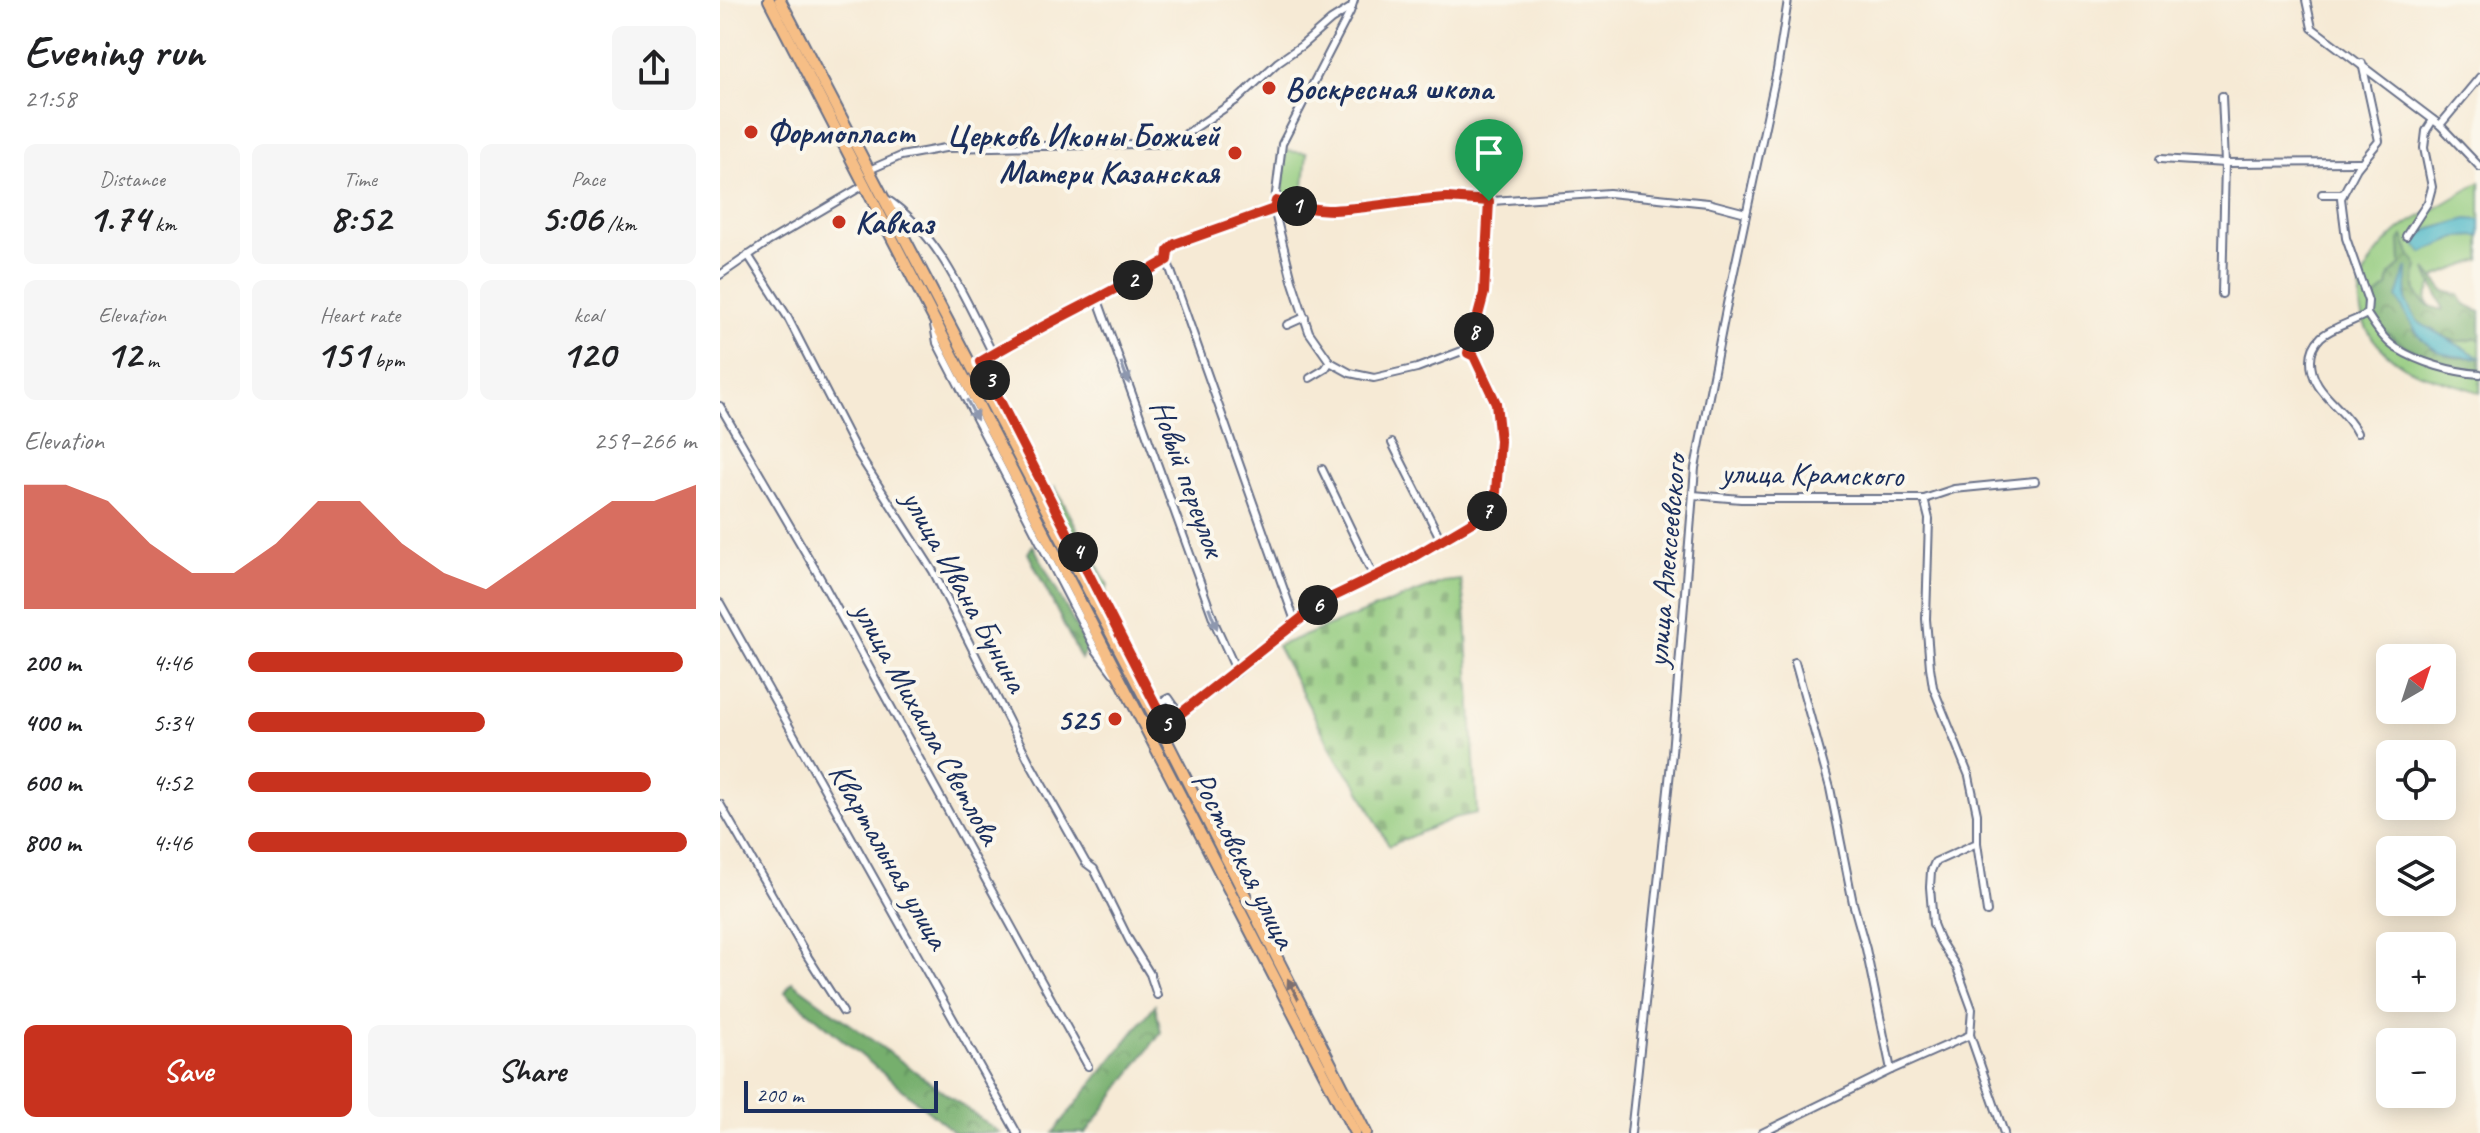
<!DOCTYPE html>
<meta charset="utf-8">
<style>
body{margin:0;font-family:Caveat,sans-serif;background:#f6f6f6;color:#202124;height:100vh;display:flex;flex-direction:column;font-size:30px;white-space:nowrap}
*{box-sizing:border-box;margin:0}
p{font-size:26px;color:#757577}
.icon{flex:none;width:44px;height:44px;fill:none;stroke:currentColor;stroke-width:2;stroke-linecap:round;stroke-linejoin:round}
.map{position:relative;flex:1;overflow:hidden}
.side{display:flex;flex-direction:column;background:#fff;width:720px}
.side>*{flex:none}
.needle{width:52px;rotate:39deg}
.fabs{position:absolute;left:1656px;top:644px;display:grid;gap:16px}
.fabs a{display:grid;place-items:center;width:80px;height:80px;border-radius:12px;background:#fff;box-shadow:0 4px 20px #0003;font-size:40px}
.scale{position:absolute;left:24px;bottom:20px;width:194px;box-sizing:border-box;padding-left:8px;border:4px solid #1b2f5e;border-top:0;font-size:22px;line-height:28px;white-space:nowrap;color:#1b2f5e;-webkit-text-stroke:6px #fbf7ec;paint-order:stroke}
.pin{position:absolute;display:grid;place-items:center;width:68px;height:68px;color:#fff;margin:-82px -34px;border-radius:50% 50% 50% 0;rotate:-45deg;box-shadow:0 0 8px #0007}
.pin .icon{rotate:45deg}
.km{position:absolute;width:40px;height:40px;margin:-20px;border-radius:50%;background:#222;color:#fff;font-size:22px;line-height:40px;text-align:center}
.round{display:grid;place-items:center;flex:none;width:84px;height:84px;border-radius:12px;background:#f6f6f6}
.headline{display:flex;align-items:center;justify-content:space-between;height:136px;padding:0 24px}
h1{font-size:44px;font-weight:700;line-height:60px}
.stats{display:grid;grid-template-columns:repeat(3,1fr);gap:12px;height:136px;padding:8px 24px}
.stats div{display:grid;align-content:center;border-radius:12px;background:#f6f6f6;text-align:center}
.stats b{font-size:40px;font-weight:700}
.stats small{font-size:22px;font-weight:400}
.stats p{font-size:22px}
.chart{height:224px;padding:16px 24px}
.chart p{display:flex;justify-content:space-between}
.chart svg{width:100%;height:144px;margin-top:8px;fill:#c8321e;opacity:.7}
.button{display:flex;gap:16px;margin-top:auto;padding:16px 24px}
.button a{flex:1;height:92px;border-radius:12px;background:#c8321e;color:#fff;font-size:32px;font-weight:700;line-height:92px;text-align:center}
.button a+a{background:#f6f6f6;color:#202124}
ul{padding:0 24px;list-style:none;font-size:26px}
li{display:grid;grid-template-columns:128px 96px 1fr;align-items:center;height:60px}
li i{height:20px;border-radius:10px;background:#c8321e}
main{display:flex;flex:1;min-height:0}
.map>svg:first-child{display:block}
</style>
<main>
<section class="side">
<div class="headline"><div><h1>Evening run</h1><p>21:58</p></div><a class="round"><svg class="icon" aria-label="share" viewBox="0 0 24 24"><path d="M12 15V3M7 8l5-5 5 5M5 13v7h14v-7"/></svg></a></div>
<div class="stats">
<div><p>Distance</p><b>1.74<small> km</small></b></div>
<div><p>Time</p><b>8:52</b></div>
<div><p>Pace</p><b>5:06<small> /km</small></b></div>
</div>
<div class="stats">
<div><p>Elevation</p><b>12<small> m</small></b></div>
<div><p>Heart rate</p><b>151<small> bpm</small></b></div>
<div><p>kcal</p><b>120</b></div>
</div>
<div class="chart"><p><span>Elevation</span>259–266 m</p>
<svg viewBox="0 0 160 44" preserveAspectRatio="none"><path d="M0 44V6L10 6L20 11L30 24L40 33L50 33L60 24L70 11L80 11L90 24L100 33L110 38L120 29L130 20L140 11L150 11L160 6V44z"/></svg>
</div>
<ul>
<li><b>200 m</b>4:46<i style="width:97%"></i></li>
<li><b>400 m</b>5:34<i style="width:53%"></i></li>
<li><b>600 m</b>4:52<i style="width:90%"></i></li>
<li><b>800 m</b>4:46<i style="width:98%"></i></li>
</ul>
<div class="button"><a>Save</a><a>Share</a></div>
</section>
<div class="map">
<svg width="1760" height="1133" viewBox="0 0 1760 1133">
<defs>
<pattern id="forest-crowns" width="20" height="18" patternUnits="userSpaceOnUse" patternTransform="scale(2)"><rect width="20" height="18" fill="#76af6d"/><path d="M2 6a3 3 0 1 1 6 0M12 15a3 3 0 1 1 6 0" fill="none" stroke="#608f5d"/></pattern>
<pattern id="cemetery-stones" width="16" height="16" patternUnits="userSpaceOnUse" patternTransform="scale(2)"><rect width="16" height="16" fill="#93cb7e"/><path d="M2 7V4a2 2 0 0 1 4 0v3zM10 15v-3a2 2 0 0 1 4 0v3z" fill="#77a56a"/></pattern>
</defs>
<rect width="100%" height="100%" fill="#fbf7ec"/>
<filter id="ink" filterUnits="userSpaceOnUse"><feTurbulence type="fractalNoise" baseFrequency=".0125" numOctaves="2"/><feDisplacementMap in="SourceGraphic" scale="16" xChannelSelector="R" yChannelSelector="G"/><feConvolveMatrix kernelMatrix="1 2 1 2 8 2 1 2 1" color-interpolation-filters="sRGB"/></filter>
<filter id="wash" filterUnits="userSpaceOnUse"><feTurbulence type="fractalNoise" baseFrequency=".006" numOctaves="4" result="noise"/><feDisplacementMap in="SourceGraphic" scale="32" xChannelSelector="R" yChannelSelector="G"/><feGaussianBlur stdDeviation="1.8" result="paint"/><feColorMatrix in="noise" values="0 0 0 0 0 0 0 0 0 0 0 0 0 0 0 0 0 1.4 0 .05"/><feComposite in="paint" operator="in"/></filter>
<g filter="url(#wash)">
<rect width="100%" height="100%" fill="#f6ead5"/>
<g fill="#93cb7e" stroke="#577d6e" stroke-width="2">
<polygon points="566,151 587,153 583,197 562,195"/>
<path d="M1760,182v78l-41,15 -5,4 -8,19 6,12 48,22v61c-22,-10 -58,-15 -75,-26 -58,-37 -60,-89 -8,-135 12,-11 27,-17 41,-25 14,-8 28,-17 42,-25z"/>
</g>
<g fill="url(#forest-crowns)" stroke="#486f66" stroke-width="2">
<path d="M1683,236l7,18 8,13c-8,24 0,38 25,43 -3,-15 -13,-26 -17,-41l18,22 15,4 6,10 15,7v28l-3,-2c-18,6 -29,3 -44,-8 8,32 17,28 47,27v13c-8,-1 -17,-1 -26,-3 -27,-7 -118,-48 -66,-80l2,-12 11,-10 -1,-25z"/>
<polygon points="335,487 388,585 384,598 331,496"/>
<polygon points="313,545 367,648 361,659 308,553"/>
<polygon points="72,982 280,1133 235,1133 65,992"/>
<polygon points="435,1005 441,1032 366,1133 333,1133"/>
</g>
<polygon fill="url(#cemetery-stones)" stroke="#577d6e" stroke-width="2" points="741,580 746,619 757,813 734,818 669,846 637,785 618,761 557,646 723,582"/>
<g fill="#4ab6c6" stroke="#327292" stroke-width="2">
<polygon points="1747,219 1760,220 1760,236 1739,237 1702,253 1694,242 1708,230"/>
<path d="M1687,267l-1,35 12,20 61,35c-51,2 -61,-18 -82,-60z"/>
</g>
</g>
<g filter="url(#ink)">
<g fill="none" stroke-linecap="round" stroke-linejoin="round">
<defs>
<g id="street">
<polyline points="1586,0 1592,28 1720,125 1760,167"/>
<path d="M1642,63l17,78 -22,27 -16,30 5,40 22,63 -1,13c8,12 17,26 29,34 24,15 56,24 84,26"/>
<polyline points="1502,96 1505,163 1502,294"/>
<polyline points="1720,125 1760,77"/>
<polyline points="1440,159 1505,163 1641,162"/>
<polyline points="149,170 181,156 225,148 463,143 466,134 518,99 558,62 581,46 611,20 632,7"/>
<polyline points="1602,194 1623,194"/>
<path d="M165,198c54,35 80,101 108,156"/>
<polyline points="556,201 587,208 610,210 694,200 727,198 772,201 889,193 988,203 1026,213"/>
<polyline points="1686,236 1708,202 1712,187 1704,148 1706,131 1713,120"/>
<polyline points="28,255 67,316 137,452 213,571 311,765 366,863 374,869 409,940 430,974 437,995"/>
<polyline points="447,260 575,621"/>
<polyline points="0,275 48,242 146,184"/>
<polyline points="378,300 496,626 517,672"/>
<polyline points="214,325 217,343 376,650 393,673"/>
<polyline points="567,325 585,317"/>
<polyline points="748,353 764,293 769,201"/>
<polyline points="260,362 446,725"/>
<path d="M258,363c62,-37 127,-67 189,-103l1,-9 7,-7 99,-35"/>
<polyline points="590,378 605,369 610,362"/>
<polyline points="0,406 98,574 368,1066"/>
<path d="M1637,433c-13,-27 -47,-40 -46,-73 0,-9 3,-16 10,-23 11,-10 32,-15 46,-23"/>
<polyline points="672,443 721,540"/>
<polyline points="602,469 654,577"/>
<polyline points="973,495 1021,499 1204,499 1209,519 1206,619 1210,667 1213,687 1249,776 1257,814 1257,843 1215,862 1211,871 1210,887 1213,924 1219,939 1237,968 1252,1009 1250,1035 1171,1070 1042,1133"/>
<polyline points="1204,499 1234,489 1315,481"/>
<polyline points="0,603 297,1133"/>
<polyline points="1075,662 1110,788 1133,903 1146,949 1171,1070"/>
<polyline points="435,705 449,698 460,714"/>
<polyline points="440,730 517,672 575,621 602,602 681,564 759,518 775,504 780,441 776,403 754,356 742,351 697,368 654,378 630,373 610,362 589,332 572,280 554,209 562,144 630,12 634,0"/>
<polyline points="0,804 86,954 123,1012"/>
<polyline points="1257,843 1267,912"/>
<polyline points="1250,1035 1284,1133"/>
<polyline points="911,1133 952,753 975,468 1007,304 1057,70 1068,0"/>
</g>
<g id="highway">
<polyline points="49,0 635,1133"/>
<polyline points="60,0 430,708 646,1133"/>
</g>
</defs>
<use href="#street" stroke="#687088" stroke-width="10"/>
<use href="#highway" stroke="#687088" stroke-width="14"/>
<use href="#street" stroke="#fff" stroke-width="6"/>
<use href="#highway" stroke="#f6be86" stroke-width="10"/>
</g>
<defs><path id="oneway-solid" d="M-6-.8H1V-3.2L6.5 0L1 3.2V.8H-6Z" transform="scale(2)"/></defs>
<g fill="#8d97ae">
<use href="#oneway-solid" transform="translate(405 373) rotate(70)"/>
<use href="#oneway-solid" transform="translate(252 410) rotate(63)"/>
<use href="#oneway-solid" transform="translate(493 618) rotate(69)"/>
</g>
<use fill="#7e6f70" href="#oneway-solid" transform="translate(573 989) rotate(-117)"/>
</g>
<g fill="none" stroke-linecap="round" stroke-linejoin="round" filter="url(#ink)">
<defs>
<path id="route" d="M727,198l42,3 -5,92 -16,60 6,3 22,47 4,38 -5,63 -16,14 -78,46 -79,38 -156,123 -186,-363c61,-37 126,-66 187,-102l1,-9 7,-7 99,-35 2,-8c19,5 37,9 57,9 38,-2 75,-10 114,-12z"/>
</defs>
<use href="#route" stroke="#fff" stroke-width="16"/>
<use href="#route" stroke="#c8321e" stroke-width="10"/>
</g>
<g fill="#c8321e" stroke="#fbf7ec" stroke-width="3">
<circle cx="549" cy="88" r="8"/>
<circle cx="31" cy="132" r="8"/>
<circle cx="515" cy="153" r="8"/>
<circle cx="119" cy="222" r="8"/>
<circle cx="395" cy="719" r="8"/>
</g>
<g text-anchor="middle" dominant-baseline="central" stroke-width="8" stroke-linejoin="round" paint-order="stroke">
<g font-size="32" font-weight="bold" fill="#1b2f5e" stroke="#fbf7ec" text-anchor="start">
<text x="565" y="88">Воскресная школа</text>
<text x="47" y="132">Формопласт</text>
<text x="499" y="135" text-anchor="end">Церковь Иконы Божией<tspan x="499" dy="37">Матери Казанская</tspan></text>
<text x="135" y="222">Кавказ</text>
<text x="379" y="719" text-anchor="end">525</text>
</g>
<g font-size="32" fill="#1b2f5e" stroke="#fbf7ec">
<text transform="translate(1092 474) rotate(1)">улица Крамского</text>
<text transform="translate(468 478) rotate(70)">Новый переулок</text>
<text transform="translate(946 561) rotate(-85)">улица Алексеевского</text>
<text transform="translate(245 591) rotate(61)">улица Ивана Бунина</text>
<text transform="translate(207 723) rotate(61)">улица Михаила Светлова</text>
<text transform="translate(169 856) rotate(60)">Квартальная улица</text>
<text transform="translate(524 860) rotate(63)">Ростовская улица</text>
</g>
</g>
</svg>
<div class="fabs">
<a><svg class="needle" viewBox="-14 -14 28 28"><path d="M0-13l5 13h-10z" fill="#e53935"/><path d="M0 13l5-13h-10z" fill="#757577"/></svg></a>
<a><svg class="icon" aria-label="locate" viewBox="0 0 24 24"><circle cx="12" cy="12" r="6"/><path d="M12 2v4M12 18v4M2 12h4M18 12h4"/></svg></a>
<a><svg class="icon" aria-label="layers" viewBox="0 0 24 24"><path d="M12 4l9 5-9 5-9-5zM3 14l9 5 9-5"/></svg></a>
<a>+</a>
<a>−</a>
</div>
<div class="scale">200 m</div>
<div class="pin" style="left:769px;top:201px;background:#1e9e55"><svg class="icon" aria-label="arrive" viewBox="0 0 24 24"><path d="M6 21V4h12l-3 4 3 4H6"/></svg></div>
<b class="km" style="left:577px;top:206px">1</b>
<b class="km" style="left:413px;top:280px">2</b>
<b class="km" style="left:270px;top:380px">3</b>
<b class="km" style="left:358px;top:552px">4</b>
<b class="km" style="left:446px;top:724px">5</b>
<b class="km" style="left:598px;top:605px">6</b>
<b class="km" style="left:767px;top:511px">7</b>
<b class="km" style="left:754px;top:332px">8</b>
</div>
</main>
